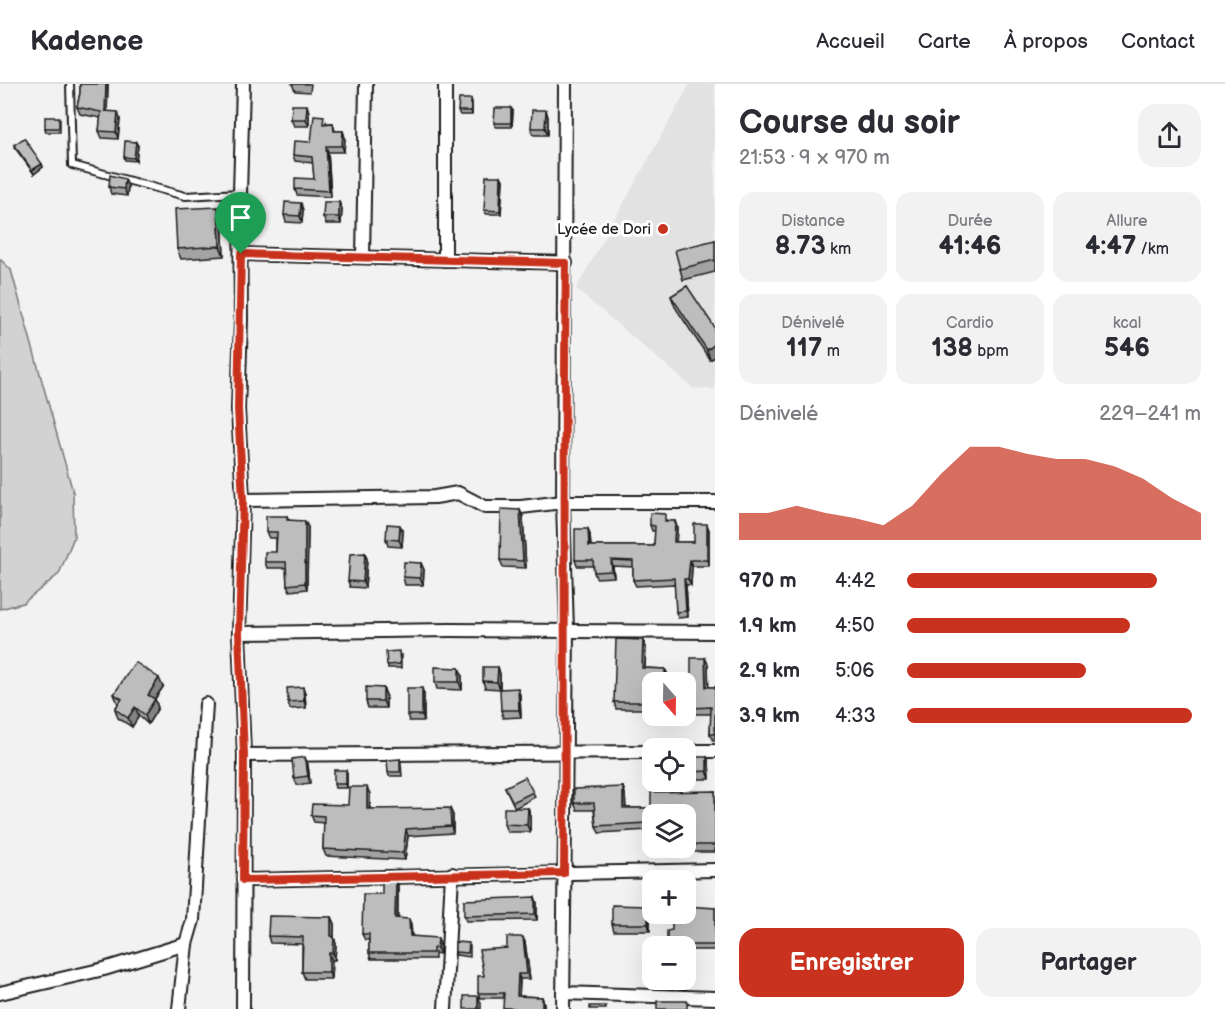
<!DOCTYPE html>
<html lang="fr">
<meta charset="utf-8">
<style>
body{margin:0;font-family:"Balsamiq Sans",sans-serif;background:#f2f2f3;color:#2b2b33;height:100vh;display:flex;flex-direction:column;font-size:22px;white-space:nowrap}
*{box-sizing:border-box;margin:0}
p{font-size:20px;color:#7c7c81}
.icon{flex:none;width:33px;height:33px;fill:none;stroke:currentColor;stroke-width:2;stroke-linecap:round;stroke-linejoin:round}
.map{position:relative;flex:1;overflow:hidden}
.side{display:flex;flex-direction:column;background:#fff;width:510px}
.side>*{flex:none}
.needle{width:39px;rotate:160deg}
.fabs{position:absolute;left:642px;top:588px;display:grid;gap:12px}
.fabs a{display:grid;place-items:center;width:54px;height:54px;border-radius:12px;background:#fff;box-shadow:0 6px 24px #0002;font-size:30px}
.pin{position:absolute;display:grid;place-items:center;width:51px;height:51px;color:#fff;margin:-62px -26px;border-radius:50% 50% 50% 0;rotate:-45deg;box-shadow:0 0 6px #0007}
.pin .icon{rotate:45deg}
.round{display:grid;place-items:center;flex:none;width:63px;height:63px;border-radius:18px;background:#f2f2f3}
.overview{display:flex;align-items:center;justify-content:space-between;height:102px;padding:0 24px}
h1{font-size:33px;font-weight:700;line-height:45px}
.figures{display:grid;grid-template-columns:repeat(3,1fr);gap:9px;height:102px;padding:6px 24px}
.figures div{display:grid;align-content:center;border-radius:15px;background:#f2f2f3;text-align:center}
.figures b{font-size:26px;font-weight:700}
.figures small{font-size:16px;font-weight:400}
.figures p{font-size:16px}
.chart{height:168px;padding:12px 24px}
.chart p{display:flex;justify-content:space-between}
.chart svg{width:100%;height:108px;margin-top:6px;fill:#c8321e;opacity:.7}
.button{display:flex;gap:12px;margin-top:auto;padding:12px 24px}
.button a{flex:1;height:69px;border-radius:18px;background:#c8321e;color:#fff;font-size:24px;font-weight:700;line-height:69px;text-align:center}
.button a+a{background:#f2f2f3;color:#2b2b33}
ul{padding:0 24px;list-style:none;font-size:20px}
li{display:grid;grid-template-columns:96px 72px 1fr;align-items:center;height:45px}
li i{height:15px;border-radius:8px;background:#c8321e}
header{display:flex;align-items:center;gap:36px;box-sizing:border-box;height:84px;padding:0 30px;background:#fff;border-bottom:2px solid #e1e1e2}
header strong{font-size:28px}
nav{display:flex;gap:33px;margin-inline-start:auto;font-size:21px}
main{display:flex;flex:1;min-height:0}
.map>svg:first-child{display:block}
</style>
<header>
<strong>Kadence</strong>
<nav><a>Accueil</a><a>Carte</a><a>À propos</a><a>Contact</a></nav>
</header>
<main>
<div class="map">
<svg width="715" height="925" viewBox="0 0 715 925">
<rect width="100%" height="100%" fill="#f2f2f2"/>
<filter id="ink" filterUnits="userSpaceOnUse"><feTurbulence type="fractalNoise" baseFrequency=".0167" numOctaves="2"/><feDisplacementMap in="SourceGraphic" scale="12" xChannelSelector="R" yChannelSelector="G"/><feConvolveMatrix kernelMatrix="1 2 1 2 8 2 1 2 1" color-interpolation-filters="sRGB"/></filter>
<g filter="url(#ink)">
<polygon fill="#e2e2e2" points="690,0 715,0 715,305 693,304 576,205"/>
<polygon fill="#d2d2d2" stroke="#777" stroke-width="1.5" points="0,175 11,186 73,408 74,453 59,490 23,519 0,525"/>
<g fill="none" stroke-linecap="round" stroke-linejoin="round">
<defs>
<polyline id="service" points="70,0 72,81 185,112 240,109"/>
<g id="minor">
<polyline points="243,0 240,109 241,236 238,325 243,416 239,549 244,671 243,925"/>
<polyline points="241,170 566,179"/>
<polyline points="363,173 366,0"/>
<polyline points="445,176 445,0"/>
<polyline points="243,416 435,413 458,409 485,423 521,423 563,418 715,418"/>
<polyline points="239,549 450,546 715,548"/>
<polyline points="686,667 715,667"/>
<polyline points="244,671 652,668"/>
<polyline points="243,796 715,786"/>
<polyline points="0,909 104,885 186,860"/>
<polyline points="563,909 715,914"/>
<polyline points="179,925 186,860 193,836 206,620"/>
<polyline points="445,925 452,790"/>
<polyline points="563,925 567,546 563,418 565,0"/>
</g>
</defs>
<use href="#service" stroke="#1c1c1c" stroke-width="10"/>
<use href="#minor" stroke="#1c1c1c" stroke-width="16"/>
<use href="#service" stroke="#fff" stroke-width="6"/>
<use href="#minor" stroke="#fff" stroke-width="12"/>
</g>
<g fill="#a3a3a3" stroke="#1c1c1c" stroke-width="1.5">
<polygon points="80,0 108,0 107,27 120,35 118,55 102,54 99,47 101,34 80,30 77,23 80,9"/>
<polygon points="292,0 311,0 310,8 295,7"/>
<polygon points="471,15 472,19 472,31 460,31 458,27"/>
<polygon points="546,26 548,33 548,51 534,51 531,44"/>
<polygon points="513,27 512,43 496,43 494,39"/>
<polygon points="309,28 309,42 294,42 291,35"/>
<polygon points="60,36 60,48 46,48 45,44"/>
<polygon points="326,38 326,39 333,39 335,47 343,47 345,54 344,68 328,68 331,113 297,111 295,105 314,95 313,79 295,77 293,71 311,58"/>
<polygon points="14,61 42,80 43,83 34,90 15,64"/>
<polygon points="138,62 136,77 125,76 124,73"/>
<polygon points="501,92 503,96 501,130 486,130 484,126"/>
<polygon points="128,102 127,112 111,110 109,103"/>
<polygon points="339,118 342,125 341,140 326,140 323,133"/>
<polygon points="218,123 222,133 224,172 181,175 177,165"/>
<polygon points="303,126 302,139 286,138 284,131"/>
<polygon points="715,156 715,188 683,196 680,185"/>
<polygon points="687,202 710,276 675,223 671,212"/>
<polygon points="520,426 523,433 526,484 503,483 500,476"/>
<polygon points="287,432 289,436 308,443 307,505 290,507 287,501 286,484 267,484 265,478 276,468 276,454 269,454 266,448"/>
<polygon points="667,436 667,437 675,437 677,443 676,458 694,458 709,446 709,482 692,482 691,501 686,501 688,533 678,534 676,528 675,500 636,502 633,496 633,483 613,482 614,493 596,494 594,488 593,482 577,482 575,476 588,445 590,451 591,462 654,462 655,447 652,447 650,441"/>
<polygon points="403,448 402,463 388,462 386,455"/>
<polygon points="365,469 367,475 365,504 350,503 348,497"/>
<polygon points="421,479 424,486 423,501 405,501 403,493"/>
<polygon points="643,556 646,563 645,584 665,585 668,591 652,598 652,625 616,625 614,618"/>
<polygon points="401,571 401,584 388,584 387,581"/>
<polygon points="705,574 708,580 708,603 715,603 715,656 713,656 710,650 711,630 694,630 691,625 686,625 686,605 691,605"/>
<polygon points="498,583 500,590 500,605 485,604 483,597"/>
<polygon points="459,584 462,591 462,606 437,605 435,598"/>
<polygon points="163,603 155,615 158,624 148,640 139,632 132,643 118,634 115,625 118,620 114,610"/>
<polygon points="383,604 386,611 386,624 368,624 366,617"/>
<polygon points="305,610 306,624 290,625 288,618"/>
<polygon points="424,610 424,637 409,637 407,631"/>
<polygon points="520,611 521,633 503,634 501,626"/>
<polygon points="707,673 709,680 710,695 694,695 692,688"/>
<polygon points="400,675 401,679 402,692 389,692 388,688"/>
<polygon points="308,681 310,699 297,701 294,694"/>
<polygon points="347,690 347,704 335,704 334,700"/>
<polygon points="505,703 533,708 535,713 515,724"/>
<polygon points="623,703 625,710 626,724 651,724 715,707 715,768 691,768 689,761 689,745 686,745 686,730 652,730 652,742 649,742 649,746 599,749 596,742 594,726 577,726 574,719"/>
<polygon points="370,710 370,725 453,731 453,749 408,752 405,776 326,772 323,765 324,739 314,738 311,731 348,721"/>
<polygon points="528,724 530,731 530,748 507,748 504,740"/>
<polygon points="398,801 398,834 411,840 412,852 440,860 440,870 435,869 435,875 371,875 369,869 369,856 365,856 362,850 382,810"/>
<polygon points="535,813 537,819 537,836 466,837 464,832"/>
<polygon points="715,824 715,866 690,866 691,869 686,870 686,862 672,846"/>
<polygon points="650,829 650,847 614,847 612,840"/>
<polygon points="331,833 334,840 334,853 336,860 335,876 332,876 331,895 305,895 302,888 302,860 270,859 268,852"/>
<polygon points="525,858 530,895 520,895 519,912 542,913 544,919 544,925 504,925 504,914 480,914 478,909 484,892 507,864"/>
<polygon points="470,862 470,873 456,871 455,868"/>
</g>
<g fill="#848484" stroke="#1c1c1c" stroke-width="1.5">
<polygon points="106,0 108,0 107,34 105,27"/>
<polygon points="471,15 472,19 472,31 471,27"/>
<polygon points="307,21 309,28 309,42 306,35"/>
<polygon points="511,24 513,27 512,43 511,39"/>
<polygon points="546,26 548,33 548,51 545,44"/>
<polygon points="118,28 120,35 118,55 116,48"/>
<polygon points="343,47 345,54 344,68 342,62"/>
<polygon points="136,58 138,62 136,77 134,74"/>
<polygon points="326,62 328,68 331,113 329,107"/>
<polygon points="42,80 43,83 34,90 32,86"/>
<polygon points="501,92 503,96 501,130 500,127"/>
<polygon points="125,95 128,102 127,112 124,105"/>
<polygon points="339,118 342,125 341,140 339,133"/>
<polygon points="301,119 303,126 302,139 300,132"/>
<polygon points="218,123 222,133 224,172 220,162"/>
<polygon points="715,260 715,273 710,276 707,266"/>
<polygon points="520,426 523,433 526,484 523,477"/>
<polygon points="305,437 308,443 307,505 305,499"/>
<polygon points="675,437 677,443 676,464 674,458"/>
<polygon points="707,440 709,446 709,482 707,476"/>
<polygon points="400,441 403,448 402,463 399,456"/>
<polygon points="588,445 590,451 591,468 589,462"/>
<polygon points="365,469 367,475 365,504 363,498"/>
<polygon points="611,476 613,482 614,493 612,487"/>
<polygon points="690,476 692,482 691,501 688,495"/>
<polygon points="421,479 424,486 423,501 420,494"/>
<polygon points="684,495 686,501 688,533 686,527"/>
<polygon points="643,556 646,563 644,590 642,584"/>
<polygon points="705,574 708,580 709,610 706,603"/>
<polygon points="498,583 500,590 500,605 497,598"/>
<polygon points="459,584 462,591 462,606 459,598"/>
<polygon points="665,585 668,591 668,598 665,598"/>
<polygon points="159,594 163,603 151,620 148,611"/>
<polygon points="303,603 305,610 306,624 304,617"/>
<polygon points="383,604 386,611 386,624 383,617"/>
<polygon points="422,604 424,610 424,637 422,631"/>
<polygon points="518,604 520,611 521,633 519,626"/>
<polygon points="155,615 158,624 148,640 145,631"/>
<polygon points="135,623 139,632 132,643 128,634"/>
<polygon points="305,673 308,681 310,699 308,692"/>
<polygon points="707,673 709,680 710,695 707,687"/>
<polygon points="346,686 347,690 347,704 346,700"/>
<polygon points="367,703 370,710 369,732 367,725"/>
<polygon points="623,703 625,710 626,731 623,724"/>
<polygon points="450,724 453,731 453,749 451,742"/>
<polygon points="528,724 530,731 530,748 527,741"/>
<polygon points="406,745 408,752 405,776 403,769"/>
<polygon points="396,795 398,801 397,840 395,834"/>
<polygon points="535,813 537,819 537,836 535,830"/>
<polygon points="648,822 650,829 650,847 648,840"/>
<polygon points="331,833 334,840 334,853 336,860 335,876 333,869 331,852"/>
<polygon points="409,835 411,840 412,857 410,852"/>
<polygon points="523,853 525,858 530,895 527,890"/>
<polygon points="438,854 440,860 440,870 437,864"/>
<polygon points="329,869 332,876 331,895 329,888"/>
<polygon points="518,890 520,895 519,918 517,912"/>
<polygon points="478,912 481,919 481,925 478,925"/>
<polygon points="542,913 544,919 544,925 542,925"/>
</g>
<g fill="#bdbdbd" stroke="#1c1c1c" stroke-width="1.5">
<polygon points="80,0 106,0 105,27 118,28 116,48 99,47 101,28 77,23 80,9"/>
<polygon points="459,15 471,15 471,27 458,27"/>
<polygon points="292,21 307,21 306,35 291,35"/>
<polygon points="495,24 511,24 511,39 494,39"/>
<polygon points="532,26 546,26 545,44 531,44"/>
<polygon points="314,31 324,32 323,40 333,39 334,47 343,47 342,62 326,62 329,107 295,105 295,94 314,95 312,73 293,71 294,57 311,58"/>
<rect x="45" y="33" width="14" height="11"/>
<polygon points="24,54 42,80 32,86 14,61"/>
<polygon points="125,57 136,58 134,74 124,73"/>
<polygon points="110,91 125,95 124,105 109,103"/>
<polygon points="486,92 501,92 500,127 484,126"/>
<polygon points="285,118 301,119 300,132 284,131"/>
<polygon points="324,118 339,118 339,133 323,133"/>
<polygon points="218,123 220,162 177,165 175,125"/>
<polygon points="715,156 715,176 680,185 675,166"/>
<polygon points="687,202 715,244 715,260 707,266 671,212"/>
<polygon points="501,425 520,426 523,477 500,476"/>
<polygon points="650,429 665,430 665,437 675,437 674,458 694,458 694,440 707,440 707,476 690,476 688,495 684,495 686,527 676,528 674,494 633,496 633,477 611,476 612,487 594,488 593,476 575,476 575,445 588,445 589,462 654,462 655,442 650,441"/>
<polygon points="266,432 287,432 287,436 305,437 305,499 287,501 286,478 265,478 265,468 276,468 277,448 266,448"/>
<polygon points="387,440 400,441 399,456 386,455"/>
<polygon points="365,469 363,498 348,497 350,470"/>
<polygon points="404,478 421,479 420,494 403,493"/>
<polygon points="616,555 643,556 642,584 665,585 665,598 652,598 652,618 614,618"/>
<polygon points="399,567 400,580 387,581 386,568"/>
<polygon points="691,574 705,574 706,603 715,603 715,650 710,650 711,623 691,624 691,618 686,618 686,605 691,605"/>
<polygon points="135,578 159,594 148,611 155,615 145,631 135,623 128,634 115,625 122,615 114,610"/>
<polygon points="435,583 459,584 459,598 435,598"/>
<polygon points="483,583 498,583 497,598 483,597"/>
<polygon points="303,603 304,617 288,618 287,604"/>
<polygon points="366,603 383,604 383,617 366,617"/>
<rect x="407" y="604" width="15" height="27"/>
<polygon points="518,604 519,626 501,626 500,605"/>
<polygon points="305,673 308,692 294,694 292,675"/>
<polygon points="691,673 707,673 707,687 692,688"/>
<polygon points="400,675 400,688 388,688 387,676"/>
<rect x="334" y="686" width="12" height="14"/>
<polygon points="525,693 533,708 513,718 505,703"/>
<polygon points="349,703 367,703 367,725 450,724 451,742 406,745 403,769 323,765 324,732 311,731 312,720 348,721"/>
<polygon points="623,703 623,724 651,724 651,708 715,707 715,761 689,761 689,738 686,738 686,730 652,730 652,735 647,735 647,739 596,742 594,719 574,719 574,705"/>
<polygon points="504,724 528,724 527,741 504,740"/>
<polygon points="382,795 396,795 395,834 409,835 410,852 438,854 437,864 433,864 433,869 369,869 369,850 362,850 363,810 382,810"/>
<polygon points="535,813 535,830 464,832 464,816"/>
<polygon points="612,821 648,822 648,840 612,840"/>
<polygon points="686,822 715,824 715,861 689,861 689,864 686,865 686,862 667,862 667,847 672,846 672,830 686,830"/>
<polygon points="269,832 331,833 331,852 334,853 333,869 329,869 329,888 302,888 303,853 268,852"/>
<polygon points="507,853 523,853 527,890 518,890 517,912 542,913 542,925 514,925 514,924 503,924 504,909 478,909 478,892 484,892 479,866 507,864"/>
<polygon points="455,858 469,859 468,869 455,868"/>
<rect x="464" y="912" width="14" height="13"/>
<rect x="657" y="917" width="30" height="8"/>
<rect x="590" y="922" width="16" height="3"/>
</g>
</g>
<g fill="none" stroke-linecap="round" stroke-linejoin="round" filter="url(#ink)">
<defs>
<path id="route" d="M241,170l325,9c-3,203 0,406 -2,610l-321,7 1,-125 -5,-122 4,-133 -5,-91z"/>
</defs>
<use href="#route" stroke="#fff" stroke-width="12"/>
<use href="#route" stroke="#c8321e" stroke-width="8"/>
</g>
<circle fill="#c8321e" stroke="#fff" stroke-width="2" cx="663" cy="145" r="6"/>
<g text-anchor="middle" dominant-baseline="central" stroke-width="6" stroke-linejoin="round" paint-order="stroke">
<g font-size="15" fill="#1c1c1c" stroke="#fff" text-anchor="end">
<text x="651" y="145">Lycée de Dori</text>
</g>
</g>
</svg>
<div class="fabs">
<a><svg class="needle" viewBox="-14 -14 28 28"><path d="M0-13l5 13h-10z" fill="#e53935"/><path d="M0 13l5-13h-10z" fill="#7c7c81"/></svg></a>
<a><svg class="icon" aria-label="locate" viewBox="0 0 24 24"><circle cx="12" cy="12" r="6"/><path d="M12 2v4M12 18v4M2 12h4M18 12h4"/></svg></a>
<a><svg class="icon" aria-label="layers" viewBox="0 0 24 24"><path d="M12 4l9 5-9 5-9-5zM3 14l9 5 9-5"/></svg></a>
<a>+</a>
<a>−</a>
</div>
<div class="pin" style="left:241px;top:170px;background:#1e9e55"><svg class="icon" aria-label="arrive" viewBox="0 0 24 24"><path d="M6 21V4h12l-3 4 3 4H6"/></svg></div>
</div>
<section class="side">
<div class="overview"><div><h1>Course du soir</h1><p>21:53 · 9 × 970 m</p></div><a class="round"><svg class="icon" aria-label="share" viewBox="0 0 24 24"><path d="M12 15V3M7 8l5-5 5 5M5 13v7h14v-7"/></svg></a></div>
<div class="figures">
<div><p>Distance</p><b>8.73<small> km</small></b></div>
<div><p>Durée</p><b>41:46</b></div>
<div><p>Allure</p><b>4:47<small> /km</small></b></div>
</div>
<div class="figures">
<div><p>Dénivelé</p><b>117<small> m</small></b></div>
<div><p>Cardio</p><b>138<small> bpm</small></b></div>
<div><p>kcal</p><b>546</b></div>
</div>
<div class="chart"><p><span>Dénivelé</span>229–241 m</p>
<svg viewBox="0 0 160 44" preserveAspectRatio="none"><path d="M0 44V33L10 33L20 30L30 33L40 35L50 38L60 30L70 17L80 6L90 6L100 9L110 11L120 11L130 14L140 19L150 27L160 33V44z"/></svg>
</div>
<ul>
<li><b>970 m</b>4:42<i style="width:85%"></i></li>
<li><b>1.9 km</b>4:50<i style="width:76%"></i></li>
<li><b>2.9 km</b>5:06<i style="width:61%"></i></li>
<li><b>3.9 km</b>4:33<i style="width:97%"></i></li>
</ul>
<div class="button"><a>Enregistrer</a><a>Partager</a></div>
</section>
</main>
